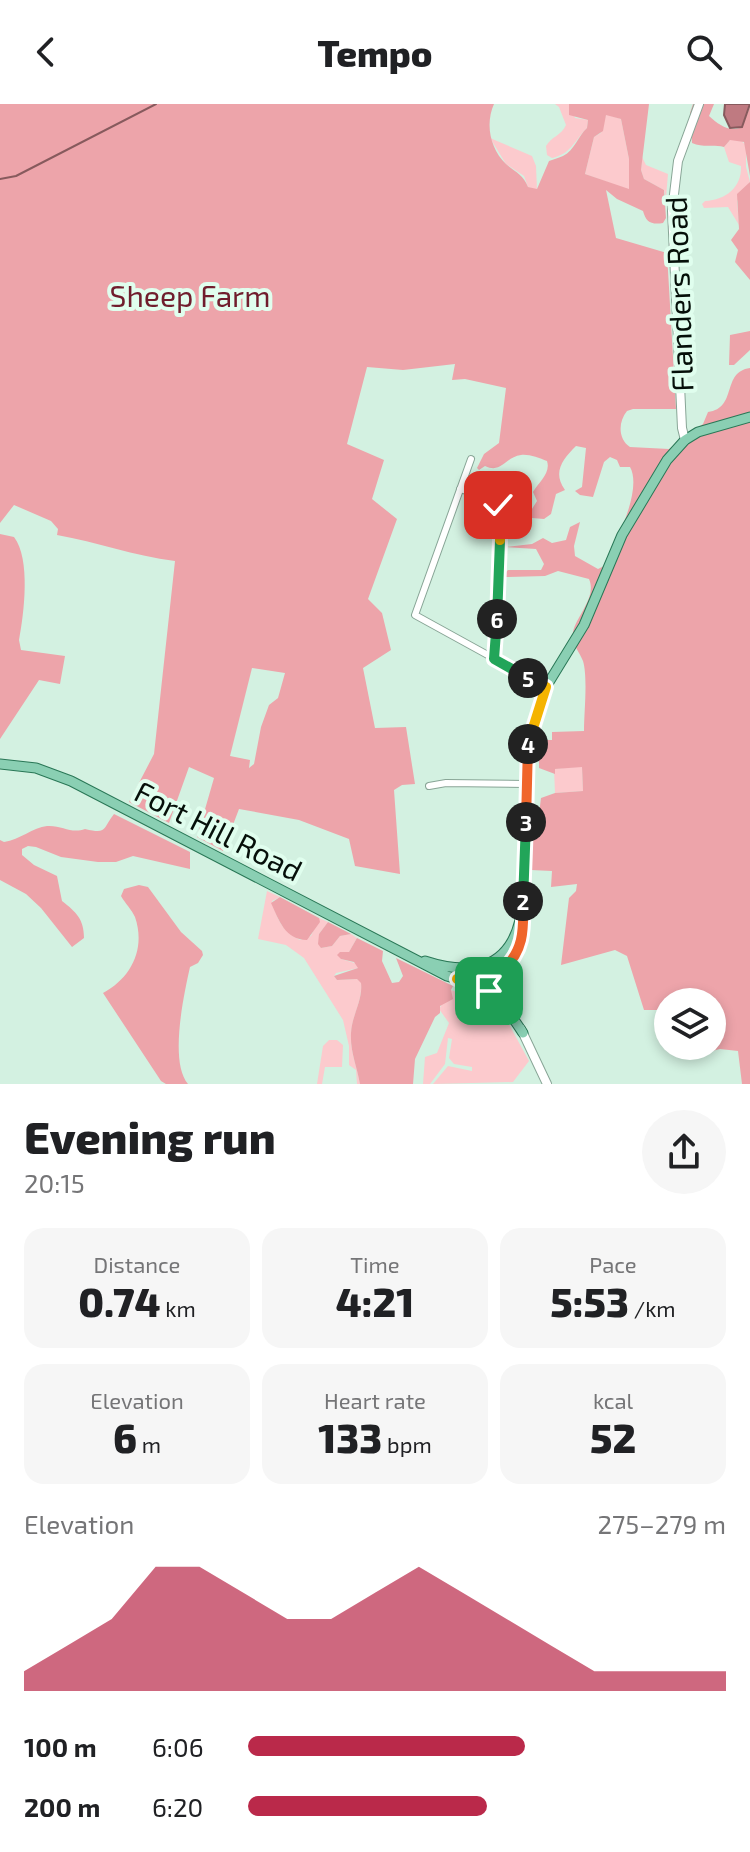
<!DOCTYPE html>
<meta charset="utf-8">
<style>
body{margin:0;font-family:"Exo 2",sans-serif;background:#f6f6f6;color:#202124;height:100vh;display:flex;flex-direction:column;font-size:30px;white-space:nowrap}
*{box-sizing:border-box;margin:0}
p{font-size:26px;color:#757577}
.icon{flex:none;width:44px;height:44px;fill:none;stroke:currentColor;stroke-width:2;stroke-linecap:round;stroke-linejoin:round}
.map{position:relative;height:980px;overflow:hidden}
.details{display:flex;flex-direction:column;background:#fff;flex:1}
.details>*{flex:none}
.controls{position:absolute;left:654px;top:884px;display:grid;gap:16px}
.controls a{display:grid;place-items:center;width:72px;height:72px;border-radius:50%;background:#fff;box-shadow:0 4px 12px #0003;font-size:40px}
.pin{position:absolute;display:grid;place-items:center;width:68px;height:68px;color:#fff;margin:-34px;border-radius:16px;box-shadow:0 4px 12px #0006}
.km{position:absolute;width:40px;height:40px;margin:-20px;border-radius:50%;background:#222;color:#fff;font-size:22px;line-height:40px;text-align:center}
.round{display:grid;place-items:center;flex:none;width:84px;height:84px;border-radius:42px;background:#f6f6f6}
.summary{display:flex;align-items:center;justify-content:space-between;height:136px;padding:0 24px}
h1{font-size:44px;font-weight:800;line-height:60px}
.metrics{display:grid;grid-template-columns:repeat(3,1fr);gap:12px;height:136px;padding:8px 24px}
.metrics div{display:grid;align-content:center;border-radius:20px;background:#f6f6f6;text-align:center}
.metrics b{font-size:40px;font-weight:800}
.metrics small{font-size:22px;font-weight:400}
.metrics p{font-size:22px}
.chart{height:224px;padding:16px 24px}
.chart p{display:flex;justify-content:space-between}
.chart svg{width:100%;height:144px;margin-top:8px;fill:#ba294a;opacity:.7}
ul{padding:0 24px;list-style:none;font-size:26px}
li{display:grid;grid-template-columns:128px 96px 1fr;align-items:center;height:60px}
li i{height:20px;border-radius:10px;background:#ba294a}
header{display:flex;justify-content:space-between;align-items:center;height:104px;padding:0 24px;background:#fff;font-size:36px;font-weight:800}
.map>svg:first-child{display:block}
</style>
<header><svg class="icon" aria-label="back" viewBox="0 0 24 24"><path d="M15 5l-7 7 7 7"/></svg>Tempo<svg class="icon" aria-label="search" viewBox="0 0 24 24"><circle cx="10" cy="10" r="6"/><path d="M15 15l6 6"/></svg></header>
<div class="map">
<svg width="750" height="980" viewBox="0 0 750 980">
<rect width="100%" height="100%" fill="#d3f1e1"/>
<g fill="#fccacd">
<path d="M555,0h14l6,14 13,2 -1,8c-13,13 -16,26 -35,30l-5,-3 -1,-9c6,-10 15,-10 20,-21l-7,-18z"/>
<polygon points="606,10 621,15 629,55 629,86 585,70 594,33 601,29"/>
<polygon points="490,34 532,52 536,62 537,86 528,83 524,72 506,60"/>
<path d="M739,35l7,6v22l4,15 -13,19 2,24 -11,-18 -24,1 -2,-4 3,-3c21,-1 37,-14 36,-35l-12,-4 -5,-15 6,-7z"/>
<polygon points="642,53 646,61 668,70 666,93 664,86 644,75 641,66"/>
<polygon points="582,662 583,687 555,689 554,665"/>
<path d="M267,787l13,6 -8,4c5,18 10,30 28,39l11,-4 8,-18 9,4 -9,12 2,14 11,-2 8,-10 11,-2 6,4 -8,14h-9l1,7 17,5v4l-22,5 -2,3 3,4 20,-1 4,3c2,18 -9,34 -10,51 -1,19 6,33 9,51h-3l-1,-14 -7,-5v-19l-6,-26 -39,-62 -18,-13 -28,-6z"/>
<polygon points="451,886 500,904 529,957 513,978 433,980 448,962 472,967 472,963 454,960 449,954 452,935 448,934 445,960 430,980 423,980 425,953 437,949 449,919 439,905"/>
<polygon points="329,936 337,936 343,941 342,963 325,963 322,980 317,980 323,942"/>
</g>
<g fill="#eda4aa" fill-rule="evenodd">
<path d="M0,0h494c-9,20 -4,45 12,60 10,9 17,10 22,23l9,2 12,-28c5,-2 10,-3 14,-5 12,-6 15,-20 24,-28l1,-8 -19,-5v-11h80l-8,66 3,9 20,11 2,28 -3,5c-12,2 -17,-1 -20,-12l-26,-12 -11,-9 10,48 51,15 9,156h-43l-6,2c-9,11 -9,28 3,36l39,2 34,-25 5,-12c30,-4 13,-40 42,-44v716h-8l-4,-33 -18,-2 -16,4 -10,-7h18v-44h-44v8h-24l-17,-54 -12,-6 -54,15 8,-67 7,-7 1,-7 -26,3 1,-16 -21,-1 2,-46 5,-2 3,-24 14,-5 28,-2 -1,-24 -27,2v5l-16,-6v-22l-3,-6h16v-8l32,-1c0,-19 4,-53 -1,-70 -4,-10 -12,-18 -10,-29 4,-17 24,-35 16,-53l-31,-8 -13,5 -40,1 -1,-3 4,-4h33l3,-6 -8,-15 -31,-2 27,-3 11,-6 9,5 14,-3 4,-13 10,-5 -6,24 1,10 23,13 6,-3c11,-22 39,-76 26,-99h-10l-3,-7 -7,-3 -6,5 -11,35 -13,-2 -5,-4 7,-4 4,-39 -10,-2c-13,13 -24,26 -11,44l-9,4 -5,20 -7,5 -12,-1 -2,-6 7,-11 -4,-9c6,-10 18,-19 14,-31 -8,-3 -18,-7 -26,-6 -16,2 -19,19 -36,11l-6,4 -2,-2 7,-14 15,-11 7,-55 -41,-9 -13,1 3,-16 -52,6 -36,-3 -20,77 37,16 -12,39 25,20 -29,80 14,14 9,37 -28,18 12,60 31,-1 9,57 -13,1 -8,5 6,84 -45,-8 -6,-27 -50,-19 -60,-11 -16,42 -26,-14 17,-59 -25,-11 -20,56 -40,-21 25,-48 21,-193c-41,-5 -78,-19 -118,-26l1,-6 -7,-8 -37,-16 -14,18zM606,11l15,4 8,40v30l-44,-15 9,-37 9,-6zM252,564l33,5 -7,25 -9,7 -8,22 -7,37 -5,4 1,-8 -20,-4z"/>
<path d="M693,0h21l-5,12c10,9 21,17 33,11l8,-20v69l-6,-34 -14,-2 -6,7c-11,-3 -21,1 -32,-4l-2,-30z"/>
<polygon points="750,78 750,176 735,158 738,146 731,136 739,125 737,90"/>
<polygon points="750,227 750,246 734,261 729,261 730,231"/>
<path d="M0,430l14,3c17,22 10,77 5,103l2,10 44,6 -5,28 -21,-4 -39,59z"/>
<path d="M114,710l76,38v17l-57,-13 -17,6h-18l-37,-5 -25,-10 -8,-1 -6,3v6l12,10 23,11 5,25c14,11 22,18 22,37l-12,9 -31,-39 -15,-14 -26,-14v-40l4,2c16,-2 29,-15 43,-16 15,-1 24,8 38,3 22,5 17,1 29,-15z"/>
<path d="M139,781l9,2 33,45 21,19 1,4 -5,8 -8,4c-6,27 -21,95 -2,117h-22l-5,-3 -58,-88c28,-15 43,-44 32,-76 -3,-7 -10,-14 -14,-21l3,-7z"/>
<path d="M280,793l39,21 1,4 -13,18c-22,0 -28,-20 -36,-37z"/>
<polygon points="328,818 351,830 340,832 332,842 321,844 318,840 319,830"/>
<path d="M357,834l26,13 -1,10 10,22 7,-1 4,-6 -7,-18 57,28 -2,4 2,9 -13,7v7l-5,4 -20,42 -2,25h-53c-3,-18 -10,-32 -9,-51 1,-18 12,-33 10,-50l-4,-4 -20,1 -3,-4 24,-8 -4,-6 -13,-3 -4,-4 3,-3h9z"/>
</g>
<polygon fill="#bf7a81" stroke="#875a5d" stroke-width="2" points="750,0 742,23 730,24 724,11 725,0"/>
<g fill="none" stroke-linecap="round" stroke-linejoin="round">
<polyline stroke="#875a5d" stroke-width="2" points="0,75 16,72 156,0"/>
<defs>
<g id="street">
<polyline points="471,355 415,511 546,583"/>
<polyline points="460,385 494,396 501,409 494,555"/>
<polyline points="429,682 446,679 526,680"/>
</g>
<g id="secondary">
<polyline points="685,336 682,324 672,107 678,57 699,0"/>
<polyline points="489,860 513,910"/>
<polyline points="521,925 547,980"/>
</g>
<g id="primary">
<path d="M0,660l36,4 35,13 376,195c35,12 67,-5 76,-40l4,-181 5,-30 14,-38 38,-62 38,-90 45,-75 18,-20 13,-8 52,-15"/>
<path d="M425,857c43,14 83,10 95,-41"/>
<path d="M468,879c28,8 39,26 55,50"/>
</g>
</defs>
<use href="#street" stroke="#88a596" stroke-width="8"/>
<use href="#secondary" stroke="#88a596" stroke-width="10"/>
<use href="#primary" stroke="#297756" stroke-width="11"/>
<use href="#street" stroke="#fff" stroke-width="6"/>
<use href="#secondary" stroke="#fff" stroke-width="8"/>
<use href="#primary" stroke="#8acfb3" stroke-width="9"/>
</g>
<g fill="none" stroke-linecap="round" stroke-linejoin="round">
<defs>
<polyline id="split-1" points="489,887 457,875 481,875 500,868"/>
<path id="split-2" d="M500,868c24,-19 24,-42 23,-71"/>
<polyline id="split-3" points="523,797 526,718"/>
<polyline id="split-4" points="526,718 528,640"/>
<polyline id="split-5" points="528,574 546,583 528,640"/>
<polyline id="split-6" points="497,515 494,555 528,574"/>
<polyline id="split-7" points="497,515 500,436"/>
<polyline id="split-8" points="498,401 501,409 500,436"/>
</defs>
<use href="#split-1" stroke="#fff" stroke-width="16"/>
<use href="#split-2" stroke="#fff" stroke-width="16"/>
<use href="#split-3" stroke="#fff" stroke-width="16"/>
<use href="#split-4" stroke="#fff" stroke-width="16"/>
<use href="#split-5" stroke="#fff" stroke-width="16"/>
<use href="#split-6" stroke="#fff" stroke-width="16"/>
<use href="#split-7" stroke="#fff" stroke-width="16"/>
<use href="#split-8" stroke="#fff" stroke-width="16"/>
<use href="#split-1" stroke="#f5b400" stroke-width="10"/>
<use href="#split-2" stroke="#f0652b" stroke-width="10"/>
<use href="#split-3" stroke="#22a559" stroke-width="10"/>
<use href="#split-4" stroke="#f0652b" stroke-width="10"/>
<use href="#split-5" stroke="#f5b400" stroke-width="10"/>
<use href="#split-6" stroke="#22a559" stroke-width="10"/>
<use href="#split-7" stroke="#22a559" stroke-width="10"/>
<use href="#split-8" stroke="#f5b400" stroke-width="10"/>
</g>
<g text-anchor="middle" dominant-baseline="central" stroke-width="8" stroke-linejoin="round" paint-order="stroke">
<g font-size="30" fill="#050f09" stroke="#e0feee">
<text transform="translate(678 190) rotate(-92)">Flanders Road</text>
<text transform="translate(219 726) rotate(27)">Fort Hill Road</text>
</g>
<g font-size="30" fill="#701d2d" stroke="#e0feee">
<text x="190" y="191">Sheep Farm</text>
</g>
</g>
</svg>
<div class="controls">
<a><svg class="icon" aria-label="layers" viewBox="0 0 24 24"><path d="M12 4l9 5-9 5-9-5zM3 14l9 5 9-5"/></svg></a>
</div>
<div class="pin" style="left:489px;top:887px;background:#1e9e55"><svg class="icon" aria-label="arrive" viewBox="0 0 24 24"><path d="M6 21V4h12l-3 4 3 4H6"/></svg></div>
<div class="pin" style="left:498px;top:401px;background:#d93025"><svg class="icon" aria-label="check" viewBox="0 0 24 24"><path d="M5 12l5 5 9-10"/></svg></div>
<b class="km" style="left:523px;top:797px">2</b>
<b class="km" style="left:526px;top:718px">3</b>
<b class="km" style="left:528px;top:640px">4</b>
<b class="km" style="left:528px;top:574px">5</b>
<b class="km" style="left:497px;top:515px">6</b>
</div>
<section class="details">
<div class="summary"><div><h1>Evening run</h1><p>20:15</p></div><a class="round"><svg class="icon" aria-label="share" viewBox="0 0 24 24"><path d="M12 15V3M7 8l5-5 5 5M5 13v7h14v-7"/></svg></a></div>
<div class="metrics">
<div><p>Distance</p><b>0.74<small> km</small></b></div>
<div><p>Time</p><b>4:21</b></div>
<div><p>Pace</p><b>5:53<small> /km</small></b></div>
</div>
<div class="metrics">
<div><p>Elevation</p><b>6<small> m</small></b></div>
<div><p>Heart rate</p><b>133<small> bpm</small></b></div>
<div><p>kcal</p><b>52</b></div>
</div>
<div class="chart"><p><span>Elevation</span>275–279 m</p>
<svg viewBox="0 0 160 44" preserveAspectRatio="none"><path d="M0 44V38L10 30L20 22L30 6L40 6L50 14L60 22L70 22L80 14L90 6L100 14L110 22L120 30L130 38L140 38L150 38L160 38V44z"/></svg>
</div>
<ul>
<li><b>100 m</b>6:06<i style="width:58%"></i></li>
<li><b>200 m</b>6:20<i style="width:50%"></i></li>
</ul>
</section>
